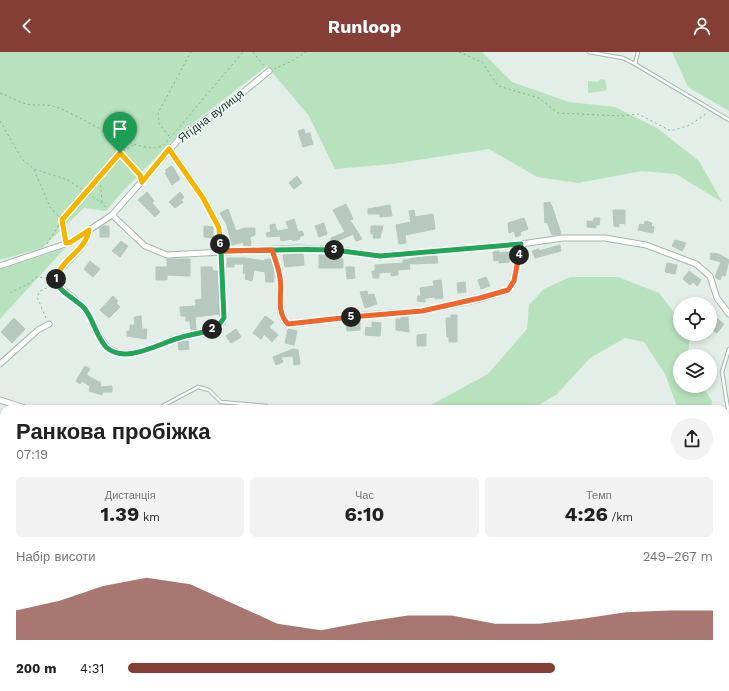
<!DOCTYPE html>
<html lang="uk">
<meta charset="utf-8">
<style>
body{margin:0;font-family:"Work Sans",sans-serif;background:#f2f2f2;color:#222;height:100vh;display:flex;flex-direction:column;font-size:15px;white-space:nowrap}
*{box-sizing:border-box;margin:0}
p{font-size:13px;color:#767676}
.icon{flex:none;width:22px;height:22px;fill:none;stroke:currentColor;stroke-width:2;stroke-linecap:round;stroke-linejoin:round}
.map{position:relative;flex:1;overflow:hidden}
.drawer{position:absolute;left:0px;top:353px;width:729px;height:286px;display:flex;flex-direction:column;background:#fff;border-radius:12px 12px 0 0;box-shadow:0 2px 6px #0003}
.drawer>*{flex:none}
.controls{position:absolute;left:673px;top:245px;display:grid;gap:8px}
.controls a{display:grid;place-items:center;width:44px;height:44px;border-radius:50%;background:#fff;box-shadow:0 2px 6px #0003;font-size:20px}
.pin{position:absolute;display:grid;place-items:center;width:34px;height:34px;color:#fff;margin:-41px -17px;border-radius:50% 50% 50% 0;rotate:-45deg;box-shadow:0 0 4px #0007}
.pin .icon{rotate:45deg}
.km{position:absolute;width:20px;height:20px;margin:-10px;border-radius:50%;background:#222;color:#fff;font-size:11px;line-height:20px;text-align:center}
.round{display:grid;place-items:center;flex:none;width:42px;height:42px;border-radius:21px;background:#f2f2f2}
.summary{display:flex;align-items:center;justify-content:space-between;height:68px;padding:0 16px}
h1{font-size:22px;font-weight:700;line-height:30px}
.metrics{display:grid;grid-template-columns:repeat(3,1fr);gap:6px;height:68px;padding:4px 16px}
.metrics div{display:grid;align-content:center;border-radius:6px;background:#f2f2f2;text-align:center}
.metrics b{font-size:20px;font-weight:700}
.metrics small{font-size:11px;font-weight:400}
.metrics p{font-size:11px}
.chart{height:112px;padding:8px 16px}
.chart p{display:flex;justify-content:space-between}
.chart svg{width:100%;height:72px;margin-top:4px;fill:#853e36;opacity:.7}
ul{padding:0 16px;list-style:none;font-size:13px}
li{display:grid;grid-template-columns:64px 48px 1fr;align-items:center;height:30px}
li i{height:10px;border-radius:5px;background:#853e36}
header{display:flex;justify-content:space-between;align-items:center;height:52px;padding:0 16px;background:#853e36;color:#fff;font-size:18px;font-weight:700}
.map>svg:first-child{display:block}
</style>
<header><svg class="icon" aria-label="back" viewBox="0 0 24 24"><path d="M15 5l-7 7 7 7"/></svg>Runloop<svg class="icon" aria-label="person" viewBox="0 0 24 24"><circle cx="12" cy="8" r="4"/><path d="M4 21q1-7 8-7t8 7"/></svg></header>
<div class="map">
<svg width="729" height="639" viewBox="0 0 729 639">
<rect width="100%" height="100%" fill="#e2eee7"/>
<g fill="#b8e1bd">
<polygon points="0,0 482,0 512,30 569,50 615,55 657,76 699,109 722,150 676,122 642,119 578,131 537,125 489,97 392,112 335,117 309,64 267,14 180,81 122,140 106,159 84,156 42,196 0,208"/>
<polygon points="672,0 729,0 729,59 688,35"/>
<polygon points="601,27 605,28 607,37 604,39 588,41 588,29 598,30"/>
<polygon points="65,196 0,267 0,218"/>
<polygon points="570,225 618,225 659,241 680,268 680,282 690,282 688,304 680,304 680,334 702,334 712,349 711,357 678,357 665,322 644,290 625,286 590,306 557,342 534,356 491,354 485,357 427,357 429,354 488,322 527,277 529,253 544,237"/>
<polygon points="725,532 729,535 729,576 725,578"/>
<polygon points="59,635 127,635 130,639 55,639"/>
<polygon points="326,635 385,635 378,639 330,639"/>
</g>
<g fill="#b7c9bf" stroke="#b3c8bd">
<polygon points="304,77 305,82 310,81 313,92 303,95 298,79"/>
<polygon points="172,114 180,127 172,133 165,121 167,120 165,118"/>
<polygon points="297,124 302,131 294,137 289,131"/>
<polygon points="147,140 154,149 152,151 160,160 155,165 138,148"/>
<polygon points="180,140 184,145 181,148 183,150 175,156 169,150"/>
<polygon points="550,150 554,160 561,182 552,183 547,170 545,171 544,151"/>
<polygon points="346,152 353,167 350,168 362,187 356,189 353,182 331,192 331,186 345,180 333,158"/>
<polygon points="390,153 392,164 380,165 380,162 368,162 368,157"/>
<polygon points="228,157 236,179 245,176 255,176 255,183 250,185 251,195 244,195 243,190 232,193 227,173 220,161"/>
<polygon points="414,158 415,165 433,162 435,177 405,183 406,191 399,192 396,173 411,170 409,159"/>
<polygon points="613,158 625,158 625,172 619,171 619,175 614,174"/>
<polygon points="524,166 528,177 520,180 521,183 516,185 514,179 509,181 508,171"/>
<polygon points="594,166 600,166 599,173 596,173 596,176 587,175 587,169 593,170"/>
<polygon points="294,167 298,180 302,179 304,183 299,185 300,187 293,189 292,187 281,189 280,184 267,185 266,181 271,180 270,173 275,172 277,179 289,177 286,170"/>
<polygon points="645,169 652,171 651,174 654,175 653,181 638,178 640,172 644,173"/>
<polygon points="324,171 327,182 319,185 315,174"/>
<polygon points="103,174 109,174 109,185 100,185 100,176"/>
<polygon points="204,174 213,175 213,186 204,185"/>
<polygon points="371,174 383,174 380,186 373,186 374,182 371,182"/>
<polygon points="675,188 686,191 682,199 672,194"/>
<polygon points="121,189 128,194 120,205 112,199"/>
<polygon points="560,193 561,199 535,206 532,199 539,197 539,199"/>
<polygon points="499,199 499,201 510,200 509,210 499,211 499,208 494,209 493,200"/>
<polygon points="303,201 304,213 285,215 283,203"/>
<polygon points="711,201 719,202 729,208 725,224 722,223 720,228 715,225 721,210 710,207"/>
<polygon points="319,203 341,204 341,207 343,207 343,216 319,216"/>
<polygon points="428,204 437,204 438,211 409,212 410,217 398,218 398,223 391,224 391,220 379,221 379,226 373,226 372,219 375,219 375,213 403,211 403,208"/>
<polygon points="227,206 245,206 264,209 264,208 271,207 274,217 274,230 266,230 265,220 254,218 252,229 245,227 246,222 243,221 244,212 234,212 234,215 227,215"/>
<polygon points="167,207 190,207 190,224 167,223 167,228 156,228 156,215 167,215"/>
<polygon points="90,209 100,217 93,225 84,217"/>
<polygon points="667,211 677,213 675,222 665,220"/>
<polygon points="201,215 212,215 213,219 218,219 219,262 195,265 196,277 191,278 190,269 186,269 186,264 181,264 180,255 196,254 195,248 202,247"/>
<polygon points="346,215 354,215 355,226 347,227"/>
<polygon points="689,219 701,228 697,234 693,230 690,233 683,227"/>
<polygon points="486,225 490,234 481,237 478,228"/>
<polygon points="441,228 443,246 435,247 435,245 425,246 425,250 417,249 418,244 421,244 420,236 434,234 433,229"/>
<polygon points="465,230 466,240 458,241 457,231"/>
<polygon points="367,239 368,243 374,242 377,252 365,256 360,240"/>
<polygon points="113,244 118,249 116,251 120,255 109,266 100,258"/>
<polygon points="451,263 457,263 457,290 449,290 449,285 447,285 446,266 451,266"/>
<polygon points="141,264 142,277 147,277 146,287 127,284 127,279 130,279 130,273 135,273 134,265"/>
<polygon points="265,264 274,270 269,275 278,283 272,290 264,282 261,287 253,281"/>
<polygon points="401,265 408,265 409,280 396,278 396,267 401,267"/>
<polygon points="715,265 724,272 717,281 711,277 713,274 710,272"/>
<polygon points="14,266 25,277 12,291 1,280"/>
<polygon points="360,270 360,278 347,279 346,271"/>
<polygon points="372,270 381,271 380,284 365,283 366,275 372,276"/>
<polygon points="236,277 241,285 231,291 226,284"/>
<polygon points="288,277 297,279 294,293 285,291"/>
<polygon points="426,282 426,294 417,294 417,283"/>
<polygon points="188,289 189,297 179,298 178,290"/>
<polygon points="293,297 298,298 300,312 294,313 293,304 281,305 283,310 276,313 273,305"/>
<polygon points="85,314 90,317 86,323 101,331 100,335 112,334 112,340 103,340 102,343 89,339 90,334 82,329 80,332 76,329"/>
</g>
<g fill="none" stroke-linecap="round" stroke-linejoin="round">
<defs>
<g id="lane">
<polyline points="589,0 623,6 635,12 729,68"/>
<polyline points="635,12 638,0"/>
<polyline points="729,297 722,320 729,363"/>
<polyline points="157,357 198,335 209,338 221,350 266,354 274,357"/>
<polyline points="425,639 429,635"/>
</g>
<g id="street">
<polyline points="112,163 145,194 167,203 298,196 340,198 380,204 521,192 563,186 605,186 646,193 696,212 710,224 717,246 729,262"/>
<path d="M89,178c-3,22 -28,31 -34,51 9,12 23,18 31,30 7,10 10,22 18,32 17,24 53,2 73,-5 16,-5 33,-5 46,-16l-2,-71 -2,-23 -16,-30 -34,-49"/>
<path d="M272,199c3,8 7,18 8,27 2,16 -5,33 7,46h6l72,-9 57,-4 58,-12 28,-9 6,-9 7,-37"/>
<polyline points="0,214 71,190 112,163 181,85 241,42 269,19"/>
<polyline points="0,312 38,278 49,272"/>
<polyline points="0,348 28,357"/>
<polyline points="725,443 729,446"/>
<polyline points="0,517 4,521"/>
<polyline points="132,635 135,639"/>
<polyline points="228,635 232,639"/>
<polyline points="460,635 466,639"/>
<polyline points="631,635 634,639"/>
</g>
</defs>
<use href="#lane" stroke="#a4b7ad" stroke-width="4.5"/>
<use href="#street" stroke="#a4b7ad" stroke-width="7"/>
<g stroke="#7eb59c" stroke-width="1" stroke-dasharray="2 3" stroke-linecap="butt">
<polyline points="253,0 265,15"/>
<polyline points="459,0 482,10 498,34 539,46 558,61 622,64 638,62 671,79 690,73 707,61"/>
<polyline points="274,17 290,10 306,0"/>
<path d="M0,41c9,3 17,8 26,11 9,2 18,0 27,2 24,6 89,54 111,39l79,-93"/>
<polyline points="0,69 22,107 34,117 68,128 102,151 108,158"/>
<polyline points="102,79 139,122"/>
<polyline points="169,84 159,72 158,61 191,0"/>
<polyline points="34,118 50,155 62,168 65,185"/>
<polyline points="102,150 100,125 120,101 136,92"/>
<polyline points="47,192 62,168 100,125"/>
<polyline points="10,241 28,232 36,225 50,226"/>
<polyline points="46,266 37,245 40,239 51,234"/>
<polyline points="53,639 57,635"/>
<polyline points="121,639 125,635"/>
</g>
<use href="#lane" stroke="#fff" stroke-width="2.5"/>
<use href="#street" stroke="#fff" stroke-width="5"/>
</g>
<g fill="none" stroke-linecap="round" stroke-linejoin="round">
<defs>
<path id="split-1" d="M56,227c5,-20 30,-28 33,-49l-18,12 -5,1 -4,-23 58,-67"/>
<path id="split-2" d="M56,227c1,13 22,21 29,30 9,12 11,27 21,38 19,18 54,-4 73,-9 11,-4 23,-4 33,-9"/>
<path id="split-3" d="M212,277l6,-3 6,-8 -3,-67c38,0 75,-3 113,-1"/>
<polyline id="split-4" points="334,198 380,204 521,192 519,203"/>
<polyline id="split-5" points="351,265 422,259 480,246 508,238 514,229 519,203"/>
<path id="split-6" d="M220,192l1,7 51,-1c3,9 7,19 8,28 3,16 -5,33 8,46l63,-7"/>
<polyline id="split-7" points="120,101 140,123 142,130 169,97 203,146 219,176 220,192"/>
</defs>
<use href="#split-1" stroke="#fff" stroke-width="8"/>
<use href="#split-2" stroke="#fff" stroke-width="8"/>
<use href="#split-3" stroke="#fff" stroke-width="8"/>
<use href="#split-4" stroke="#fff" stroke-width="8"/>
<use href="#split-5" stroke="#fff" stroke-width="8"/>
<use href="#split-6" stroke="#fff" stroke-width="8"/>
<use href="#split-7" stroke="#fff" stroke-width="8"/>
<use href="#split-1" stroke="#f5b400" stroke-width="5"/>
<use href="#split-2" stroke="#22a559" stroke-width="5"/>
<use href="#split-3" stroke="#22a559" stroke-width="5"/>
<use href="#split-4" stroke="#22a559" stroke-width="5"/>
<use href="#split-5" stroke="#f0652b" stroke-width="5"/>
<use href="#split-6" stroke="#f0652b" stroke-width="5"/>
<use href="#split-7" stroke="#f5b400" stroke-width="5"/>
</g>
<g text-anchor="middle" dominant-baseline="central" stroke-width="3" stroke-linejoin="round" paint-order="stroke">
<g font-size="12" fill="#1f4133" stroke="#f3faf5">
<text transform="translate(211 64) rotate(-37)">Ягідна вулиця</text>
</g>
</g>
</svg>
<div class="controls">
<a><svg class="icon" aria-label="locate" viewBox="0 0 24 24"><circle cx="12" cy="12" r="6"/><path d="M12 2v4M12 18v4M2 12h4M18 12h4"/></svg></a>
<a><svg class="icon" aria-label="layers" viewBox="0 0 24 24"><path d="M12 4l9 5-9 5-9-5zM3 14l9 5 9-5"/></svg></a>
</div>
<div class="pin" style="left:120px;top:101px;background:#1e9e55"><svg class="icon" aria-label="arrive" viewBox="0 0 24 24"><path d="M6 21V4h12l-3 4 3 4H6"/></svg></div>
<b class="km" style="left:56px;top:227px">1</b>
<b class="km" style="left:212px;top:277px">2</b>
<b class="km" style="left:334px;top:198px">3</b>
<b class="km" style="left:519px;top:203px">4</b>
<b class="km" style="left:351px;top:265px">5</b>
<b class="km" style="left:220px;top:192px">6</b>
<section class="drawer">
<div class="summary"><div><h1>Ранкова пробіжка</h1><p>07:19</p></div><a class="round"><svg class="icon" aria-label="share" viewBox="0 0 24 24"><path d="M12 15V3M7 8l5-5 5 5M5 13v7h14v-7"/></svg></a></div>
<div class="metrics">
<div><p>Дистанція</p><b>1.39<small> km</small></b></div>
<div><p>Час</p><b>6:10</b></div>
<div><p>Темп</p><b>4:26<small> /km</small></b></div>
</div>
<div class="chart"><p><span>Набір висоти</span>249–267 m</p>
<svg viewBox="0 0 160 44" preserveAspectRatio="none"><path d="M0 44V26L10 20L20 11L30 6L40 10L50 22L60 34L70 38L80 33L90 29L100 29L110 34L120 34L130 31L140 27L150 26L160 26V44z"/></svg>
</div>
<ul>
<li><b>200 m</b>4:31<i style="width:73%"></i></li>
</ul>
</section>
</div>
